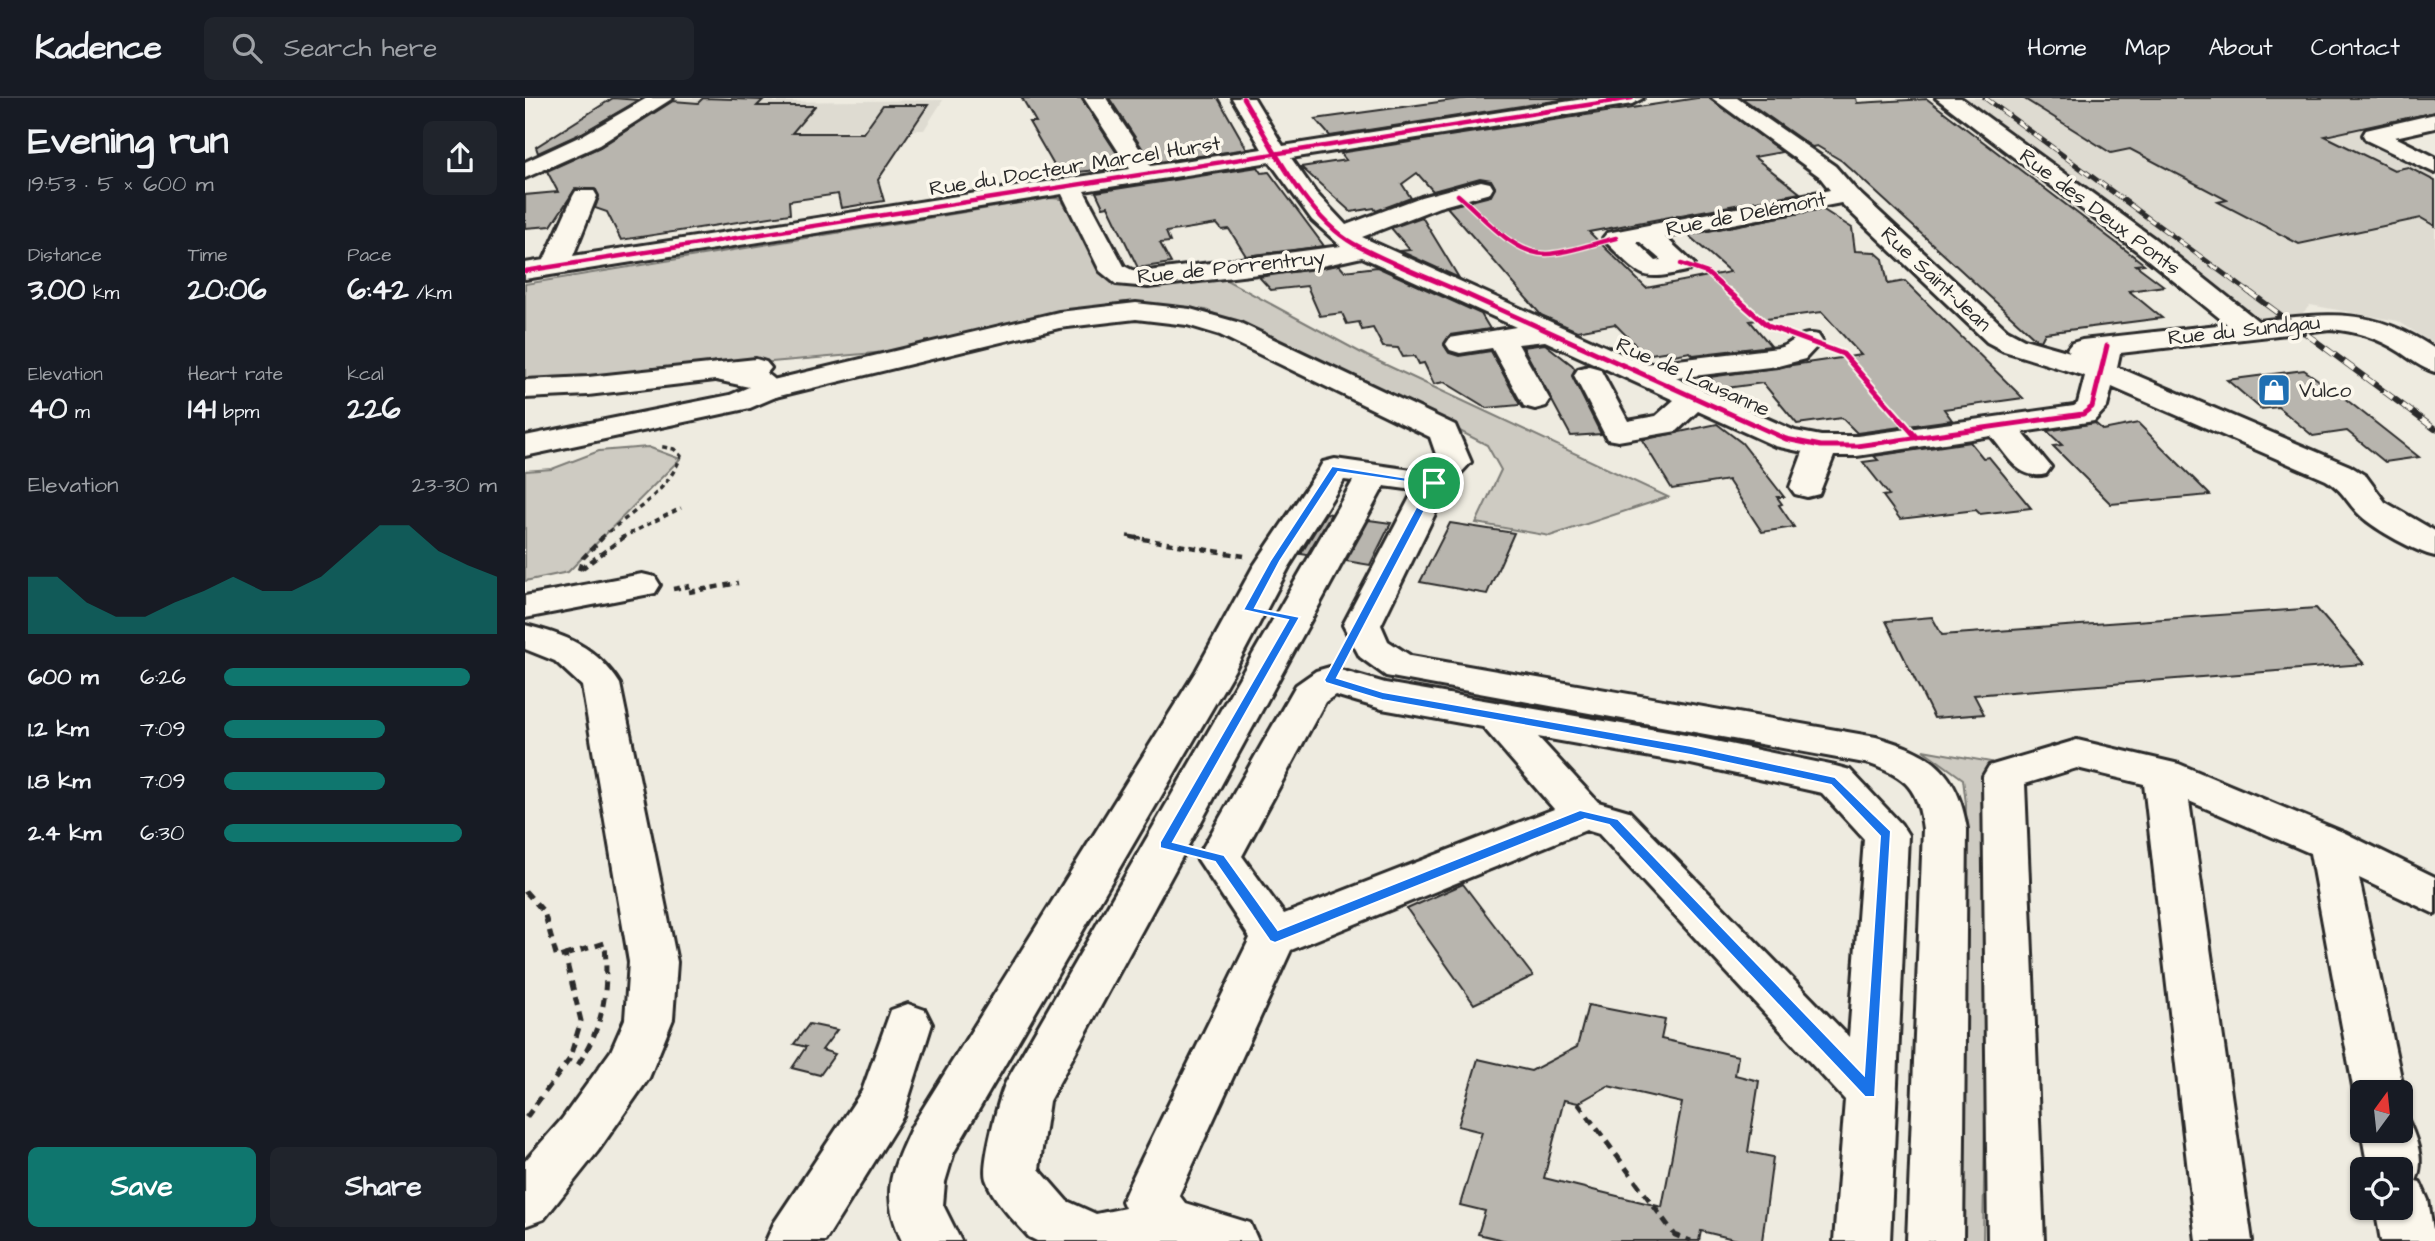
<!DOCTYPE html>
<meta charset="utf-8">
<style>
body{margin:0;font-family:"Architects Daughter",sans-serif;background:#20242c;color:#f1f3f6;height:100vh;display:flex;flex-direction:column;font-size:26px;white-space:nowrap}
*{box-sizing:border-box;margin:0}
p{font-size:23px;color:#9ea1a6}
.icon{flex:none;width:38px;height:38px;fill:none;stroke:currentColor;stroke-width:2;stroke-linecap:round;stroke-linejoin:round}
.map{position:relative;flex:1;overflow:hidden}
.side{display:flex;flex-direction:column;background:#171b24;width:525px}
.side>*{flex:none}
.needle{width:46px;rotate:15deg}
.buttons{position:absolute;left:1825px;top:982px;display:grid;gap:14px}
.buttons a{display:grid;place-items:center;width:63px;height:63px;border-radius:10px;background:#171b24;box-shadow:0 2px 5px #0004;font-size:35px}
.pin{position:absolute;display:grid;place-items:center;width:60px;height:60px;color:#fff;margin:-30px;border:4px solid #fff;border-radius:50%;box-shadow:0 2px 7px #0007}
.round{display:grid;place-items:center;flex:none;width:74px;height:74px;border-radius:10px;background:#20242c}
.head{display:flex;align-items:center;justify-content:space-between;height:119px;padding:0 28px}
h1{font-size:38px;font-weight:700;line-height:52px}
.figures{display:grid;grid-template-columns:repeat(3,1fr);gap:10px;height:119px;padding:7px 28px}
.figures div{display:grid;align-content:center}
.figures b{font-size:30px;font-weight:700}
.figures small{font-size:19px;font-weight:400}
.figures p{font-size:19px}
.chart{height:196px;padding:14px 28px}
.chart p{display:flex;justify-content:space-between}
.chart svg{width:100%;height:126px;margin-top:7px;fill:#0f766e;opacity:.7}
.primary-button{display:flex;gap:14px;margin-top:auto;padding:14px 28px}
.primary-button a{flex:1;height:80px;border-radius:10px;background:#0f766e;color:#fff;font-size:28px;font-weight:700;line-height:80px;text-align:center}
.primary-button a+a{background:#20242c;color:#f1f3f6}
ul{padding:0 28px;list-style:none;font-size:23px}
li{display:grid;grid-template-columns:112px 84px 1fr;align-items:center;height:52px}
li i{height:18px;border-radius:9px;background:#0f766e}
header{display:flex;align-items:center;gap:42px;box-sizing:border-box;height:98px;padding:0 35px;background:#171b24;border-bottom:2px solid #363941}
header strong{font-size:33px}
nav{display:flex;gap:38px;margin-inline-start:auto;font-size:24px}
.search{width:490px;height:63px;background:#20242c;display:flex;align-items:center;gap:18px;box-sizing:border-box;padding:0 24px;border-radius:10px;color:#9ea1a6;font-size:26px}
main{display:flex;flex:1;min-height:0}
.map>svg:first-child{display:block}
</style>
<header>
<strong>Kadence</strong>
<div class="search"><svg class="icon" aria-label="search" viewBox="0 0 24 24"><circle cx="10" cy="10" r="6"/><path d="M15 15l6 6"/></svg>Search here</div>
<nav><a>Home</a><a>Map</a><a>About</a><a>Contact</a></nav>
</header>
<main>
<section class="side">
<div class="head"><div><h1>Evening run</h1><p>19:53 · 5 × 600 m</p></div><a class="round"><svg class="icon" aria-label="share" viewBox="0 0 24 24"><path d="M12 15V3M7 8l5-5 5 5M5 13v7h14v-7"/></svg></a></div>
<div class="figures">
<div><p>Distance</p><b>3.00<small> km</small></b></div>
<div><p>Time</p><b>20:06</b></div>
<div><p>Pace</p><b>6:42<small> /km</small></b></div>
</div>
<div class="figures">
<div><p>Elevation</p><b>40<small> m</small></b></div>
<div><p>Heart rate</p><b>141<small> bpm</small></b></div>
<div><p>kcal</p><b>226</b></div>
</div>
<div class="chart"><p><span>Elevation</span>23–30 m</p>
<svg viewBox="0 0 160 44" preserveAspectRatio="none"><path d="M0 44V24L10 24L20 33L30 38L40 38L50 33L60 29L70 24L80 29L90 29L100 24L110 15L120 6L130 6L140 15L150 20L160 24V44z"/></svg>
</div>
<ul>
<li><b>600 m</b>6:26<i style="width:90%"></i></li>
<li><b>1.2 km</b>7:09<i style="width:59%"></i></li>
<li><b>1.8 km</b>7:09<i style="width:59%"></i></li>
<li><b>2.4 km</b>6:30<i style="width:87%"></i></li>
</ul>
<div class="primary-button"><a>Save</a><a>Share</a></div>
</section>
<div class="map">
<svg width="1910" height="1143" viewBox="0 0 1910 1143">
<rect width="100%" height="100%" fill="#eeebe0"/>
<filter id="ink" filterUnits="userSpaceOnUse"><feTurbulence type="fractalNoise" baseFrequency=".0143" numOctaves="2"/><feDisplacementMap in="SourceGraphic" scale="14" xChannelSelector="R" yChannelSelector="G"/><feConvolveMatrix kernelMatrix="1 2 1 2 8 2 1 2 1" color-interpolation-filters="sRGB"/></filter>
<g filter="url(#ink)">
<g fill="#dedbd1">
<polygon points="150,0 250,0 249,4 418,2 399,32 94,37"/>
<polygon points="1433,0 1910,0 1910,28 1871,35 1867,41 1910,62 1910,247 1873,223 1785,207 1777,216 1731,220"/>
</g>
<g fill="#cecbc2" stroke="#7c7b76" stroke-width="2">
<polygon points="526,100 536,101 588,187 606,189 694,178 842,258 1143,399 1025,438 951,425 976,372 962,347 894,312 681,212 600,204 533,215 373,253 26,283 0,280 0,186"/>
<polygon points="123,349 155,361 43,474 0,483 0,373 27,371 74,353"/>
<polygon points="1398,652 1466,664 1458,1143 1432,1143 1441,706 1438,681"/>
</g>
<g fill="#b8b5ae" stroke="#2b2b2b" stroke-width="2" fill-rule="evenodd">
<polygon points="88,0 114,2 57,35 13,55 11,49"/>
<polygon points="178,0 238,2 232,8 290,8 267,35 338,35 358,7 403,7 353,82 359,103 316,110 313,96 264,103 265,116 96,142 82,114 70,110 74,99 71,92 51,90 26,128 0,130 0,97 33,94 22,73 75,49 148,3 173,5"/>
<polygon points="497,0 556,0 601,69 534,76 504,24 511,24"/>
<polygon points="584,0 693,0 722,51 627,65"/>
<polygon points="943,0 1048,0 805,38 790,21"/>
<polygon points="1172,0 1184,0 1257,54 1229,59 1275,95 1064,134 1121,190 1205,174 1163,137 1297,111 1327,130 1330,153 1350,154 1358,161 1363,186 1380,183 1498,300 1419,311 1427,322 1332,335 1317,320 1272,326 1238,285 1194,291 1185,279 1336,257 1297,214 1225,223 1246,248 1168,257 1165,254 1149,257 1144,253 1120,257 1090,226 1052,233 1016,217 922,109 966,98 970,89 966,82 955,80 908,93 892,75 877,86 886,100 851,113 849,110 826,114 776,69 821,62 816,56 820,54"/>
<polygon points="1217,0 1331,0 1332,5 1402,1 1619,166 1611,167 1639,188 1604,193 1637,220 1520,235 1516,243 1512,242 1317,63 1292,48 1287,49"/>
<polygon points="1498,0 1910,0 1910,14 1800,38 1869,72 1883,69 1910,83 1910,128 1896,120 1774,146 1693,104 1702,102 1605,51 1586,55"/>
<polygon points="733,69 737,75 744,74 799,148 721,158 704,131 697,132 692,126 641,134 645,144 635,145 646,165 613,170 583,108 578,109 571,94"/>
<polygon points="897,119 922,160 934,180 875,153 885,152 866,130"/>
<polygon points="814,167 819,173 852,169 956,216 965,231 925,237 919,247 924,255 934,258 966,253 995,307 962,310 919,284 909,286 899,265 894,266 890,258 878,259 873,250 858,249 848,230 837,232 834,224 822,226 817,215 795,218 782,188 746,192 734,179"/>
<polygon points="1020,246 1047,267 1050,271 1047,278 1076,336 1046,338 998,249"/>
<polygon points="1779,272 1818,299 1894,359 1860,364 1822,333 1788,338 1753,309 1736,311 1702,282"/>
<polygon points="1570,325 1578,332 1613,325 1685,397 1586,406 1528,348 1537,347 1522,333"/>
<polygon points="1192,326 1217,345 1259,399 1252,399 1257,406 1254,407 1269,429 1237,434 1203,382 1147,391 1117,342"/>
<polygon points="1445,344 1458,360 1464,359 1506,410 1455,416 1451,412 1375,421 1358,398 1364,397 1338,364 1353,362 1349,358"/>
<polygon points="801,415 806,416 782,457 776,456"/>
<polygon points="844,422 866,425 845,467 821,463"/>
<polygon points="925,425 989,435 962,496 895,484"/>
<polygon points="1791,510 1839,566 1449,597 1459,616 1409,620 1361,523 1407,519 1417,537"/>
<polygon points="938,786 1008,878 949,906 882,811"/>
<path d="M1063,907l77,15 -4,19 77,17 -3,19 24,6 -11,71 25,5 -11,84h-20l-41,-10 -2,10h-192l-29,-7 7,-23 -25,-6 22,-73 -24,-6 20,-67 53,12 46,-24zM1083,988l74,17 -20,104 -118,-29 20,-78 14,3z"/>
<polygon points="284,926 312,932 297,952 310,956 295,977 267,970 281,949 269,946"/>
</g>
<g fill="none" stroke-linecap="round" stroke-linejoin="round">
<defs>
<g id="minor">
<polygon points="122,0 148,0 74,47 0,80 0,64 58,37"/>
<path d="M559,0h22l45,68 111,-17 -30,-51h22l29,48 307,-48h53l-11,6 -341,54 24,34 31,33 75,-28 60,-16 9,2 3,5 -3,5 -51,14 -77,30 282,127 134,-16c17,-4 20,-18 40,-13l4,6 -17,18 -27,7 -102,12 119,53 26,5h36l217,-30 4,-3 7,-27 -81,-25 -17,-9 -146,-139 -176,34 29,27 -4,6c-50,12 -47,8 -83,-27l-4,-5 4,-5 223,-43 -11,-14 -107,-78h25l98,68 21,24 151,140 17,9 46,13 -3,-3 5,-6 10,-3 145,-16 -90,-73 -201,-153h25l194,141 103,82c70,-8 116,-14 177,28v23c-14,-4 -23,-12 -35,-20 -22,-14 -44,-21 -70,-23l-210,24 -3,14 233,99 16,10 19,26 50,29v25c-19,-4 -59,-26 -74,-40 -14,-13 -17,-25 -35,-36l-214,-93 -5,20 -13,14 -72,11 29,35 -5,7c-27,7 -39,-19 -55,-38l-134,20h-23l-15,38 -12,3 -12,-3 -5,-7 13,-35 -28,-6 -77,-35 -21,20 -59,10 -11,-2 -33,-64 4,-6 11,-3 11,3 28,52 28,-5 18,-16 -129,-59 -27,3 32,56 -4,6 -11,3 -11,-3 -32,-58 -32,5 -10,-3 -4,-6 4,-6 66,-11 -154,-70 -45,10 -169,20 -32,-3 -16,-13 -38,-77 -537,85v-16l19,-3 29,-64 3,-5h18l3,5 -24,60 557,-87zM745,64l42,58 29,26 -193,25 -16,-1 -8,-4 -40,-75zM1111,144h4l21,18 -5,1z"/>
<polygon points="1910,16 1910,30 1870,39 1910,59 1910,75 1841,42 1838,37 1841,32"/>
<path d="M611,205l54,6 50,14 215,102 16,37 -23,25 -67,138 7,16 23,15 465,81c55,16 81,32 91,92l-4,412h-56l16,-412c-5,-40 -15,-51 -53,-65l-484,-88 -26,-19 -17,-32 71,-135 -30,-4 -335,615 -10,68 28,32 29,13 29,-6 -3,-7 8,-18 120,-245 -53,-80 99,-173 20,-14 14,-4 55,16 306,53 144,30 15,4 51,54 7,11 -18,406h-56l11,-141 -246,-266 -13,-4 -295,120 -112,245 6,8 65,20 8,18h-221l-8,-4c-15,-17 -36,-36 -43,-58 -5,-14 13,-82 20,-97l347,-601 -9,-1 -55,87 -55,104 -280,481 -9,30 -2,23 18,36h-59c-22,-48 -11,-69 10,-115l284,-455 57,-104 66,-98 4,-7 12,-3 91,13 12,-12 -8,-23 -210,-102 -33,-10 -51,-6 -77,9 -292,71 -11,-3 -4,-6 4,-6 303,-72zM810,597l47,14 101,18 71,82 -270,105 -42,-58 83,-154zM1013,639l153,27 131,29 42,46 -15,198 -220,-226 -31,-9z"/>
<polygon points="231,261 241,264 246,270 241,276 63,297 0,300 0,282 63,279"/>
<polygon points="117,476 130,479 135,487 130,495 0,520 0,498"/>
<path d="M0,527c41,10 72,22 95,59l57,278 -4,57 -24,59 -51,73 -54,68 -19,7v-65l37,-42 49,-68 14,-32 4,-57 -47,-276 -27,-25 -30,-12z"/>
<polygon points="1552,642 1654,666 1820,735 1910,779 1910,816 1834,780 1879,994 1876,1001 1876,994 1838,994 1838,1010 1829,994 1785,755 1664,703 1727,1143 1671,1143 1619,686 1552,670 1500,686 1519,1143 1463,1143 1458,678 1464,668"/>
<polygon points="383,906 400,912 407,926 378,1018 300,1143 241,1143 249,1125 337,993 366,912"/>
<path d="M1876,1014l4,2c10,20 21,46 11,67l4,1 8,18 7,41h-54l-6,-33h26v-39h-33l-7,-39 2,-3v3h38z"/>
</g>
<path id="highway" d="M193,265c25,3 51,2 64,27l-4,6 -28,12 -225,48v-20l205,-41 19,-8 -42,-9 -4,-6 4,-6z"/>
</defs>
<use href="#minor" stroke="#2b2b2b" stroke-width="6"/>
<use href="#highway" stroke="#2b2b2b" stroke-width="6"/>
<g stroke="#2b2b2b" stroke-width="3.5" stroke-dasharray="5 4.5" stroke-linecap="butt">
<polyline points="602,438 616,440"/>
<path d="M76,440c29,-25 66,-44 80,-82l-7,-7 -16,-3"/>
<polyline points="96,440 156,410"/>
</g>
<g stroke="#2b2b2b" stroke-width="4.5" stroke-dasharray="7 5" stroke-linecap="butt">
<polyline points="606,439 719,458"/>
<polyline points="56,471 99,439"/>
<polyline points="54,472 58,460 78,439"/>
<polyline points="148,491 165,488"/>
<polyline points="164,494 213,485"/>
</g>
<g stroke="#2b2b2b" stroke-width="5" stroke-dasharray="9 7" stroke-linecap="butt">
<polyline points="0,793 19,814 32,860 40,857 56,923 44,962 0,1021"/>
<path d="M40,857l40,-12c3,50 0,79 -27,122"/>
<polyline points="1053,1005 1150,1137 1166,1143"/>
</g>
<use href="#minor" fill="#fbf7ec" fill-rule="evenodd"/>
<use href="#highway" fill="#fbf7ec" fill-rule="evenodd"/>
<defs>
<polyline id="rail-far1" points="1460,0 1725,195"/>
<polyline id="rail" points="1723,193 1910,331"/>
</defs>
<use href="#rail-far1" stroke="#2b2b2b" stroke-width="5"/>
<use href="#rail" stroke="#2b2b2b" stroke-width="6"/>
<use href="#rail-far1" stroke="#fbf7ec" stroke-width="3.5" stroke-dasharray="10" stroke-linecap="butt"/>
<use href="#rail" stroke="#fbf7ec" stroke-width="4.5" stroke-dasharray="12" stroke-linecap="butt"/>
<defs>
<g id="cycleway-far1">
<path d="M718,0c28,46 63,119 111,146 35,19 73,33 109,49"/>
<path d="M933,97c24,20 55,60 89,59 22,-1 48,-11 69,-16"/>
<polyline points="1156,166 1182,175 1205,195"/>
<polyline points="0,173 1107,0"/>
</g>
<g id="cycleway">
<polyline points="934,193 1261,341 1296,348 1332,348 1558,316 1567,309 1582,248"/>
<polyline points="1203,193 1243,228 1318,256 1392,340"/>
</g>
</defs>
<use href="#cycleway-far1" stroke="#fbf7ec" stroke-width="7"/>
<use href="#cycleway" stroke="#fbf7ec" stroke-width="9"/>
<use href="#cycleway-far1" stroke="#d6006c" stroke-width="4.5"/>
<use href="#cycleway" stroke="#d6006c" stroke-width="5"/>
</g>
</g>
<path fill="#1a73e8" stroke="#fff" stroke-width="2" fill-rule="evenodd" d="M807,368l107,17 -102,195 46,14 308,54 144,31 56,54 -16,266h-10l-256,-272 -24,-6 -310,124 -5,-2 -55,-79 -55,-14v-6l128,-222 -45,-10 27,-49zM813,374l90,13 -104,195 2,3 56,17 309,55 140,30 49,51 -16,239 -246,-256 -38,-9 -302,120 -54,-75 -51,-13 127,-225 -45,-9 25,-47z"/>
<defs>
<symbol id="shop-square" viewBox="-11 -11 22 22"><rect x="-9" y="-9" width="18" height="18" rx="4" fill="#1f6fb2" stroke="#fbf7ec"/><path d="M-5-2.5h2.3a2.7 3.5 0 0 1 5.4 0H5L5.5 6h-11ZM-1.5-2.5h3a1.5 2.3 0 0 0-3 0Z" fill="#fff"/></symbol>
</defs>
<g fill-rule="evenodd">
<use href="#shop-square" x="1730" y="273" width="38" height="38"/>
</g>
<g text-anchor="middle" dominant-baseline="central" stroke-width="7" stroke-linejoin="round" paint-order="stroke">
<g font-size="21" fill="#2b2b2b" stroke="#fbf7ec">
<text transform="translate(550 68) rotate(-9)">Rue du Docteur Marcel Hurst</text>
<text transform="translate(1575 114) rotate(37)">Rue des Deux Ponts</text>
<text transform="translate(1221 116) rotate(-11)">Rue de Delémont</text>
<text transform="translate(706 169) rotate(-6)">Rue de Porrentruy</text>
<text transform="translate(1411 181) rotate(43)">Rue Saint-Jean</text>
<text transform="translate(1719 232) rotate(-6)">Rue du Sundgau</text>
<text transform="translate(1168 279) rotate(24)">Rue de Lausanne</text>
</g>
<g font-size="21" fill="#2b2b2b" stroke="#fbf7ec" text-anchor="start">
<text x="1774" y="292">Vulco</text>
</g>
</g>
</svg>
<div class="buttons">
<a><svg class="needle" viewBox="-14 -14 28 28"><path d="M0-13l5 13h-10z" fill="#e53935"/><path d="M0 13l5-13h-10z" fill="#9ea1a6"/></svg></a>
<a><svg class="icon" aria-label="locate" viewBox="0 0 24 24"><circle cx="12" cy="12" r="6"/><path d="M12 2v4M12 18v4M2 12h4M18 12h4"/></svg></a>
</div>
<div class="pin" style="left:909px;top:385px;background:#1e9e55"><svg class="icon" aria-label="arrive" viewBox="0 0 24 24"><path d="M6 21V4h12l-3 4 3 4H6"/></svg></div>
</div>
</main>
